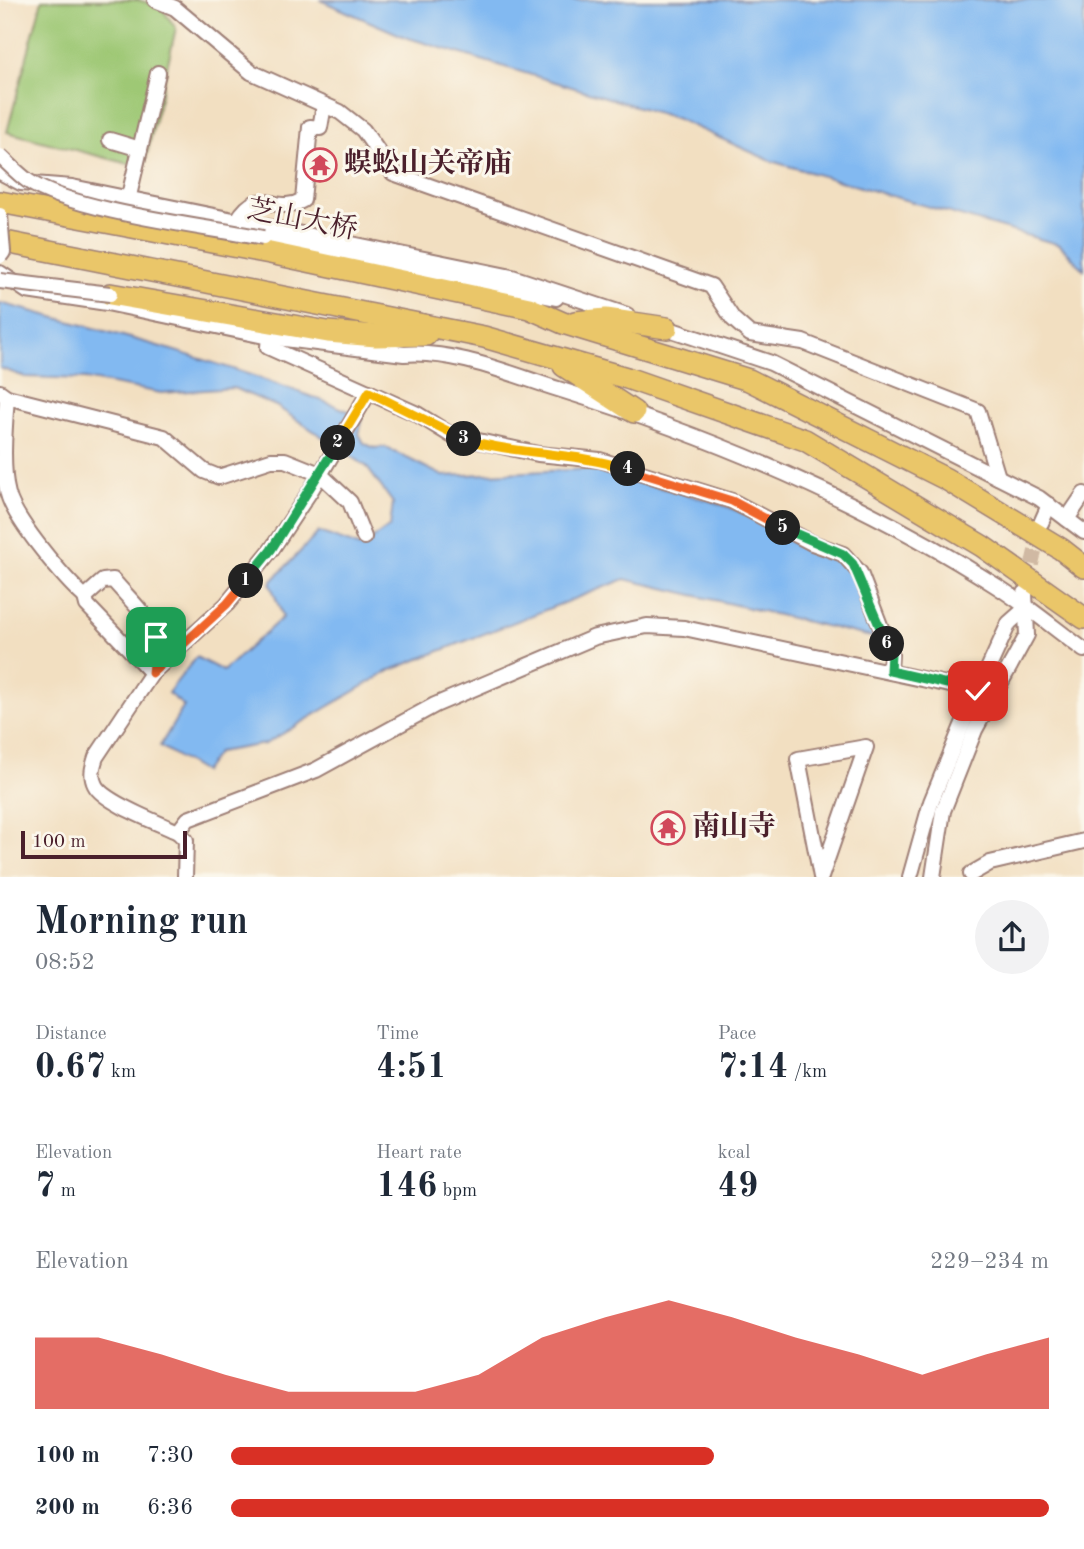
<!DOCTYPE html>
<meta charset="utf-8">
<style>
body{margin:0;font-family:"Old Standard TT","Noto Serif SC",serif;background:#f2f2f3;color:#1f2937;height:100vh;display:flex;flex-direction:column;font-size:26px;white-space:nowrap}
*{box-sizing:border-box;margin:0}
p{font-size:23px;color:#747a83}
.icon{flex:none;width:38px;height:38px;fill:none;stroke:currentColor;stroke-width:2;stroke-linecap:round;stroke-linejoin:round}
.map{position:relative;height:877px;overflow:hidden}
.drawer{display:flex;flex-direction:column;background:#fff;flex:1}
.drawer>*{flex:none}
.scale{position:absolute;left:21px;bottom:18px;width:166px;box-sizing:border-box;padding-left:7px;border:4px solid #4a1f2b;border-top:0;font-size:19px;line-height:24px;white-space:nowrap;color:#4a1f2b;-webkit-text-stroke:5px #fbf7ec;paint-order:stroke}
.pin{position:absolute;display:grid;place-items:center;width:60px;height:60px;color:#fff;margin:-30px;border-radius:14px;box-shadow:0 4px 10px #0006}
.km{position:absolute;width:35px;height:35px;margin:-18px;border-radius:50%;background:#222;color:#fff;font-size:19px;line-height:35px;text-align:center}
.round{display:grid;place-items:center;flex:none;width:74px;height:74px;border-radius:37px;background:#f2f2f3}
.headline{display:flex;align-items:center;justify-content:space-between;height:119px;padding:0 35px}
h1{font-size:38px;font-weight:700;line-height:52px}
.metrics{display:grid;grid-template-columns:repeat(3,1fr);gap:10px;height:119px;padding:7px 35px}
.metrics div{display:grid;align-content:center}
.metrics b{font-size:35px;font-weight:700}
.metrics small{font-size:19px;font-weight:400}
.metrics p{font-size:19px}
.chart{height:196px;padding:14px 35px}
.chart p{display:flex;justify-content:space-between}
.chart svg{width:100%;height:126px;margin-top:7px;fill:#d93025;opacity:.7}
ul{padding:0 35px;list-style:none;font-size:23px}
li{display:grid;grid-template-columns:112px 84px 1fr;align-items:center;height:52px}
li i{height:18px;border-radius:9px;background:#d93025}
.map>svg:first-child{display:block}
</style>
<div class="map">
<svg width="1084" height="877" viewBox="0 0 1084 877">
<rect width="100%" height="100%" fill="#fbf7ec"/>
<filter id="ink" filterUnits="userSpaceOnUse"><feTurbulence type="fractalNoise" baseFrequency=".0143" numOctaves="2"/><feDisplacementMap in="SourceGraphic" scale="14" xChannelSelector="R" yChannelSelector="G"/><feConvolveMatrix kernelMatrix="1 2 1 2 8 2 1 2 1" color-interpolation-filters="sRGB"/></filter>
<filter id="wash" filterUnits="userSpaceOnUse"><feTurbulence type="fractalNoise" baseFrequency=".00686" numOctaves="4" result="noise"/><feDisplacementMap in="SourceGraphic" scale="28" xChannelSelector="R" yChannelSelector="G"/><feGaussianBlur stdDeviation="1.57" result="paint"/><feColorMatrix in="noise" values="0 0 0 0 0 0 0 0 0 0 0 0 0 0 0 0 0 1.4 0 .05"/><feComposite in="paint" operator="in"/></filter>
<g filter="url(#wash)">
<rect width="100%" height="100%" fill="#f2dfc1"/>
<polygon fill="#9ec875" stroke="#747450" stroke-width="2" points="42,0 138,0 160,6 176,28 144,168 7,132"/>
<g fill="#82b9f1" stroke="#666c8e" stroke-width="2">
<polygon points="320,0 1084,0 1084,270 1060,245 771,161 675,118 405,37"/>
<path d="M0,303c123,32 246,65 363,114l-4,17 5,9 10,5 11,-1 58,29 147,-7 125,33 49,19 39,28 37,10 26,38 13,33 -3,8 -251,-59 -234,91 -126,74 -47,8 -15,20 -43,-26 24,-40 -16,-13 28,-36 27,14 60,-54 -13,-34 49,-51 42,15 29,-21 3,-23 -27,-37 -90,-60 -42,-18 -73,5 -76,-14 -60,-2 -25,-9z"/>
</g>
</g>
<g filter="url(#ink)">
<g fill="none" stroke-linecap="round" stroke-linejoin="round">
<polyline stroke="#d0b9a3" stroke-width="14" stroke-dasharray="14 7" stroke-linecap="butt" points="1027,585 1040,530"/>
<defs>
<g id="minor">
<polyline points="155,0 175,8 251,72 340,112 363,130 393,173 711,286 733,319 750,334 803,342 978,411 998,477"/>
<polyline points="110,140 140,149"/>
<polyline points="0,172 21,183 72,187 512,277 627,315"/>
<polyline points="128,200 158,73"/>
<path d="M237,221c23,-39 37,-4 66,-21l7,-73 10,1 4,-23"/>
<polyline points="263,238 556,298"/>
<path d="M0,273l27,18 80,12 162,34 135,17c51,-4 106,20 154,35 154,48 305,111 440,198 30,19 57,42 86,63"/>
<polyline points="660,326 771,363 1039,498 1084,532"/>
<polyline points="269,337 268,347 417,414 451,435 538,454 600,460 732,501 812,543 843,554 860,573 891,654 890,671"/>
<polyline points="0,392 7,397 164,437 204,471 219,477 271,460 285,460 320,474 350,502 364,537"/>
<path d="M7,397c-2,27 -6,71 1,97 6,25 57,86 77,103"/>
<polyline points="1067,519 1084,494"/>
<polyline points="1041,523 1049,505"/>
<path d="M113,580c28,33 51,45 39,93l-65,-68 -2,-8 18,-16z"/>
<polygon points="866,747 821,877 798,759"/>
<polyline points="178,832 188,819 316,770 435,705 595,637 647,626 684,628 978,691"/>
<polyline points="971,874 990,863 1084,841"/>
<path d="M185,877l1,-37 -8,-8c-19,-9 -75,-30 -83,-47 -5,-10 -2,-19 1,-28l56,-84 75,-69 44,-54 40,-60 58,-98"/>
<polyline points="910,877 931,802 962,726 1009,623 1026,608"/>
<polyline points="933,877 943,811 975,730 1027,635 1025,593"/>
</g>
<g id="highway">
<polyline points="0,202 270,253 529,308 563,323 749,380 946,479 1061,549 1084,567"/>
<polyline points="0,241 484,337 627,378 805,440 982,546 1084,618"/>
<polyline points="110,294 328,332 376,336 426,335"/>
<polyline points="575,322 606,319 667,328"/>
<polyline points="564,366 634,412"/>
</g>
</defs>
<use href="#minor" stroke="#9e7f76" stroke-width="18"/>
<use href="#highway" stroke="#9e7f76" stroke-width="24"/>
<use href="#minor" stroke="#fff" stroke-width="14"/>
<use href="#highway" stroke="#eac669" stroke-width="21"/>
<defs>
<g id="minor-bridge">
<path d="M0,156c9,8 18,18 28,25 43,30 179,46 235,57"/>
<polyline points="0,215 3,252 0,256"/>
<polyline points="0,281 110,294"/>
</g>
</defs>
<use href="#minor-bridge" stroke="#9e7f76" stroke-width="18" stroke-linecap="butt"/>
<use href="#minor-bridge" stroke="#fff" stroke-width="14"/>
</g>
</g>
<g fill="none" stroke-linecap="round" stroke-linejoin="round" filter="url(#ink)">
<defs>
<polyline id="split-1" points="156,637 152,673 227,604 246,581"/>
<polyline id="split-2" points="246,581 271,550 338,443"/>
<polyline id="split-3" points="338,443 369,392 464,439"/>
<path id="split-4" d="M464,439c54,16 111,13 164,30"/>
<polyline id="split-5" points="628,469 732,501 783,528"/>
<polyline id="split-6" points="783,528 843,554 853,564 887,644"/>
<polyline id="split-7" points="887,644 891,654 890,671 978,691"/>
</defs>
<use href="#split-1" stroke="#fff" stroke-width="14"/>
<use href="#split-2" stroke="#fff" stroke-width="14"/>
<use href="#split-3" stroke="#fff" stroke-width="14"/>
<use href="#split-4" stroke="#fff" stroke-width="14"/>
<use href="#split-5" stroke="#fff" stroke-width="14"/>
<use href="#split-6" stroke="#fff" stroke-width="14"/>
<use href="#split-7" stroke="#fff" stroke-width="14"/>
<use href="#split-1" stroke="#f0652b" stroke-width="9"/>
<use href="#split-2" stroke="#22a559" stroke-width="9"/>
<use href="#split-3" stroke="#f5b400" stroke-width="9"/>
<use href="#split-4" stroke="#f5b400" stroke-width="9"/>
<use href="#split-5" stroke="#f0652b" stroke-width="9"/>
<use href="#split-6" stroke="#22a559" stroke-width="9"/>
<use href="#split-7" stroke="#22a559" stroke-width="9"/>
</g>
<defs>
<symbol id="temple-ring" viewBox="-11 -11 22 22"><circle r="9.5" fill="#fbf7ec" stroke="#d1495b" stroke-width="1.5"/><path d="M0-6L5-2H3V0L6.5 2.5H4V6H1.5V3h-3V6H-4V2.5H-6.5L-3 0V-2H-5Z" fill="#d1495b"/></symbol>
</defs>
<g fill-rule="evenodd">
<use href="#temple-ring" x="301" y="146" width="38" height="38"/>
<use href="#temple-ring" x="649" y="809" width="38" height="38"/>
</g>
<g text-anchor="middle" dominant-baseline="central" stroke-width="6" stroke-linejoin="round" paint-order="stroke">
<g font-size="28" font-weight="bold" fill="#4a1f2b" stroke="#fbf7ec" text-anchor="start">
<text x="344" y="165">蜈蚣山关帝庙</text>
<text x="692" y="828">南山寺</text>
</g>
<g font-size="28" fill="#4a1f2b" stroke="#fbf7ec">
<text transform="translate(302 221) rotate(11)">芝山大桥</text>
</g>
</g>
</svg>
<div class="scale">100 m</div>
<div class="pin" style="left:156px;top:637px;background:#1e9e55"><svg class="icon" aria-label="arrive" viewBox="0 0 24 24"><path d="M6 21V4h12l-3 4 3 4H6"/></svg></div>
<div class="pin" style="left:978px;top:691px;background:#d93025"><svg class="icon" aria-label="check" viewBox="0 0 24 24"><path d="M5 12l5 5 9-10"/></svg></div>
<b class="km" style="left:246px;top:581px">1</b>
<b class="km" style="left:338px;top:443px">2</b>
<b class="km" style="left:464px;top:439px">3</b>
<b class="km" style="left:628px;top:469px">4</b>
<b class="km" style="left:783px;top:528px">5</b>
<b class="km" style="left:887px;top:644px">6</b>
</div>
<section class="drawer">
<div class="headline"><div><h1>Morning run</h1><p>08:52</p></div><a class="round"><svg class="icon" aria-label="share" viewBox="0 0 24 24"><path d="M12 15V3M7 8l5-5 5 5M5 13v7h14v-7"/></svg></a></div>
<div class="metrics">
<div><p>Distance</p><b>0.67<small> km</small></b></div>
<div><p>Time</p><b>4:51</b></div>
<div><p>Pace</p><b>7:14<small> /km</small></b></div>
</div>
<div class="metrics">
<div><p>Elevation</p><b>7<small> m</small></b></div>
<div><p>Heart rate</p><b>146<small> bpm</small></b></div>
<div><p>kcal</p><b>49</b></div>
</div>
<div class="chart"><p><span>Elevation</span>229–234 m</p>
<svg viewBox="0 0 160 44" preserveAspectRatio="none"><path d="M0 44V19L10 19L20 25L30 32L40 38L50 38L60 38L70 32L80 19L90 12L100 6L110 12L120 19L130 25L140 32L150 25L160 19V44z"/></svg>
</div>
<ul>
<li><b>100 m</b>7:30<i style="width:59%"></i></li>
<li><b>200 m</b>6:36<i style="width:100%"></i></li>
</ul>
</section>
